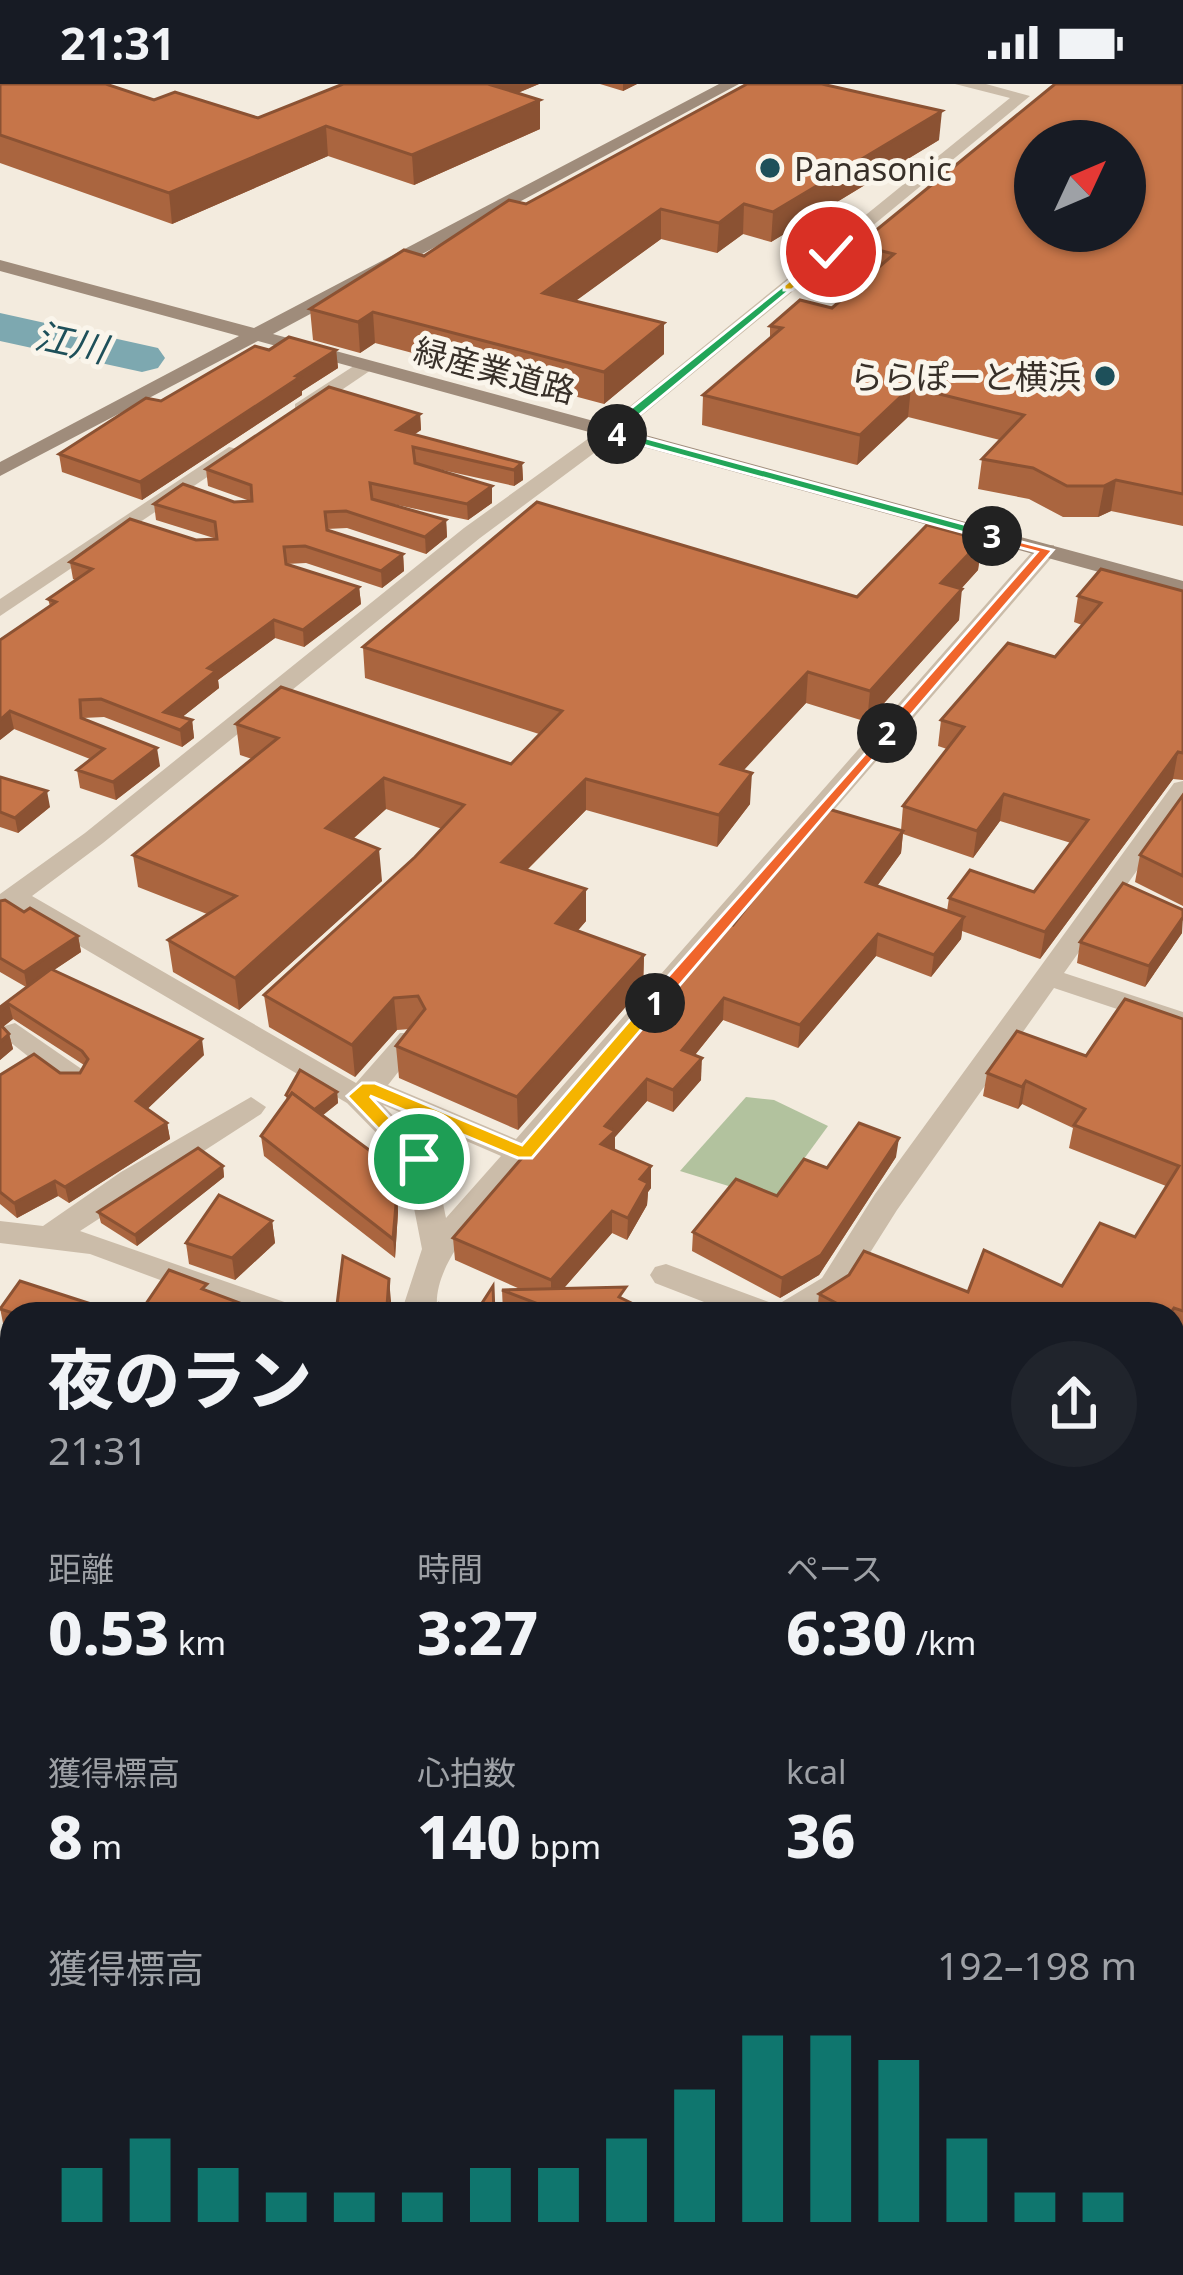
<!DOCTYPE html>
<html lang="ja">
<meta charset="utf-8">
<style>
body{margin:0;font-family:"Noto Sans","Noto Sans JP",sans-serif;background:#20242c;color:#f1f3f6;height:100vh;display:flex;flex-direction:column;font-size:45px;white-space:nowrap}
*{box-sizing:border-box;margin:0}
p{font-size:39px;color:#9ea1a6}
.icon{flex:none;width:66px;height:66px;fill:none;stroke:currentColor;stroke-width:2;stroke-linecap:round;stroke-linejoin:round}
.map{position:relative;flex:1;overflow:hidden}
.panel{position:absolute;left:0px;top:1218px;width:1185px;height:975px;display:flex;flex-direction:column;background:#171b24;border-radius:36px 36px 0 0;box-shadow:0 3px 9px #0004}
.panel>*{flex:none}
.needle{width:78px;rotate:46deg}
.fabs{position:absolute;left:1014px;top:36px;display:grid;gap:24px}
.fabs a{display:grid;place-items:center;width:132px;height:132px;border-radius:50%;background:#171b24;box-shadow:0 3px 9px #0004;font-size:60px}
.pin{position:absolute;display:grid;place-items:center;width:102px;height:102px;color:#fff;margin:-51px;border:6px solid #fff;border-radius:50%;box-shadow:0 3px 12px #0007}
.km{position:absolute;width:60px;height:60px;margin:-30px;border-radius:50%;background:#222;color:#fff;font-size:33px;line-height:60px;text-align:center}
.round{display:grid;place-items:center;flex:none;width:126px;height:126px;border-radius:63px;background:#20242c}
.head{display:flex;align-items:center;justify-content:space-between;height:204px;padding:0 48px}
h1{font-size:66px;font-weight:800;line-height:90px}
.figures{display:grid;grid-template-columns:repeat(3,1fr);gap:18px;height:204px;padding:12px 48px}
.figures div{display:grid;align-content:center}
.figures b{font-size:60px;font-weight:800}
.figures small{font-size:33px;font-weight:400}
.figures p{font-size:33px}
.chart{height:336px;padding:24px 48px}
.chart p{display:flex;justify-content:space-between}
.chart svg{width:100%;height:216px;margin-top:12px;stroke:#0f766e;stroke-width:6}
.status{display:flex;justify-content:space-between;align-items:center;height:84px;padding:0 60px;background:#171b24;direction:ltr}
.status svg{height:33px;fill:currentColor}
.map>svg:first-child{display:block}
</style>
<div class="status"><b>21:31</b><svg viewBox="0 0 49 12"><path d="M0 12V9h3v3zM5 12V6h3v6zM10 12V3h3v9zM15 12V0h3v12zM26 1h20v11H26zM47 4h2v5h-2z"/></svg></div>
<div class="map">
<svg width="1183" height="2191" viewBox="0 0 1183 2191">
<rect width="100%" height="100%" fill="#f3ebde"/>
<polygon fill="#b2c29e" points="746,1013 774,1016 828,1042 774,1116 680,1087"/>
<polygon fill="#7da8b0" points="0,1772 12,1786 12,2181 362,2181 372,2191 0,2191"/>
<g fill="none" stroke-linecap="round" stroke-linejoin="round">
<polygon fill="#7da8b0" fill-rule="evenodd" points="0,229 158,264 165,274 158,284 142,288 0,257"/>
<g fill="#cbbca9" fill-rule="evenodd">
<path d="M955,0h31l44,12 -413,340 -137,102 -377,305 -71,53 324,187 44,-50h20l4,6 -36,46 128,54 522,-594h16v10l-515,597 -4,9 -6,2c-32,36 -102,99 -91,151h-32l-2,-10 18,-55 -17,-87 -58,-59 -332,-195 -15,6v-20l85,-61 379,-305 139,-100 407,-330zM383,1021l118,51 -55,62 -12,-59z"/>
<polygon points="360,278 377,282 309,328 295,328 295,320"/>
<polygon points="229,363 246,367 0,532 0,515"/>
<polygon points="1183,697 1183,722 1064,889 1183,928 1183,947 1054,904 897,1126 844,1210 812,1230 735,1230 655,1199 650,1191 655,1183 666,1180 777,1221 822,1194 875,1110 1174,699"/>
<polygon points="15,939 83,986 87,993 83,1000 63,1000 5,954 1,948 5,942"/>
<polygon points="251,1013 266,1023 261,1030 80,1147 296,1222 301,1230 252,1230 90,1170 0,1159 0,1137 43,1142 121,1088"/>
<polygon points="1183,1332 1183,1375 1173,1378 1173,1335"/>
<polygon points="1173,1749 1183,1751 1183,1785 1173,1783"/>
</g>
<polygon fill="#9f8c7b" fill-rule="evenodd" points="719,0 739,0 273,250 1183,497 1183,511 258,257 0,392 0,378 239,252 0,187 0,176 254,244"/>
</g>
<g fill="#aa653f" fill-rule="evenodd">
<polygon points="0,0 154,16 258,34 343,0 539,0 517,9 540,45 414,101 328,72 172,140 0,79"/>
<polygon points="600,0 637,0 623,7"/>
<polygon points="1183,0 1183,442 1111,427 1098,433 1063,433 1029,415 978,405 982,375 1000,356 908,333 857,381 702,341 703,311 770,254 770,242 832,224 868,192 856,189 858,161"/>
<polygon points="939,56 771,158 743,150 717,169 661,155 575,217 664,270 604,320 375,259 360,269 313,256 310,225 424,172 526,120"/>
<polygon points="269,266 336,266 338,284 302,307 302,311 142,416 62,388 59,370 161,317"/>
<polygon points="420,330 421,346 414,350 522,379 523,396 514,402 424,382 492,419 468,436 383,418 446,436 447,453 426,470 347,444 327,445 403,470 404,487 382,504 306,479 286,480 359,503 361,520 304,563 275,554 218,596 219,604 182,633 192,636 194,654 182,663 104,633 83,634 160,682 116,716 80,704 77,686 90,675 14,645 0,656 50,522 48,515 76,496 73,495 70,478 217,455 156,436 154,420 250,417 208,402 206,385"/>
<polygon points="982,456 978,486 961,505 959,536 867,638 806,619 743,686 750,720 717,763 586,726 527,786 586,805 586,837 577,847 644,871 643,903 518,1046 399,994 396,962 410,945 397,946 355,993 269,943 264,911 415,773 442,745 386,725 353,755 382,797 239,926 173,888 168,856 207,830 138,803 133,771 252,675 240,671 236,640 511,680 539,650 365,594 363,563 857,513"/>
<path d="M1183,507v189l-10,-1 -133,180 -78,-28 -1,8 -30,38 -55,-21 -78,92 -75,-28 -28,35 6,25 -28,32 -26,-11 -32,36v13l36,38 -3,4 -1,13 -20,35 -15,-7 -48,55 62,13 28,13h-147l-4,-2 -1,-22 18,-1 -65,-29 -2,-22 280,-313 168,-95 2,-24 44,-57 -9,-3 3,-26 114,-63 27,-32 -8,-3 4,-26zM1000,737l71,22 -37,49 -85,6 -2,13 -70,-25 24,-33 2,-19 70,24z"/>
<polygon points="0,693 50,723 18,749 0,743"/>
<polygon points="1183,711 1183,822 1135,798 1140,771"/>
<polygon points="0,817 78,852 81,868 54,886 204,971 147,1025 167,1039 170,1055 69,1119 58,1112 17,1134 0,1120 0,991 80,989 84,981 13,935 3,943 9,950 13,965 0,976 0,923 26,903 0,888"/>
<polygon points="1182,849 1145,903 1077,879 1080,858"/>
<polygon points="1183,935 1183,1252 1173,1248 1173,1230 817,1230 819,1210 968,1208 1062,1202 1135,1153 1166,1102 1069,1064 1073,1044 1022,1020 1018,1025 983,1012 987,989 1086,972"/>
<polygon points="337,1008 338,1019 322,1032 393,1102 390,1104 397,1109 398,1128 395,1174 264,1072 261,1052 287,1016 286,1011"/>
<polygon points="896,1073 819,1191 780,1214 692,1167 693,1148 777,1112 827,1084"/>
<polygon points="223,1082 224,1093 137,1162 101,1139 98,1128"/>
<polygon points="272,1137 275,1159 235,1196 189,1180 186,1159"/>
<polygon points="391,1217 390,1230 338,1230 337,1221"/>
<polygon points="0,1224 122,1230 12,1230 12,1246 4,1244"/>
<polygon points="1183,1434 1183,1473 1173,1469 1173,1458 1176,1446"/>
<polygon points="1173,1540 1183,1544 1183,1729 1173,1725"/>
<polygon points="1173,1800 1183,1961 1173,1973"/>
</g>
<g fill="#8b5233">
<polygon points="477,0 539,0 478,26"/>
<polygon points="623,0 637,0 623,7"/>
<polygon points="540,16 540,45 414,101 412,71"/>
<polygon points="942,27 939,56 771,158 773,128"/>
<polygon points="326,42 328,72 172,140 169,109"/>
<polygon points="744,120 743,150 717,169 719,139"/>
<polygon points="661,125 661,155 544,240 543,209"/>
<polygon points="373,228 375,259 360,269 358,238"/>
<polygon points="664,239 664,270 604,320 604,288"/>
<polygon points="336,266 338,284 302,307 302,311 142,416 140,398"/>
<polygon points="911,303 908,333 857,381 860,351"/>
<polygon points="420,330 421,346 398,362 397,346"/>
<polygon points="522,379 523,396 514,402 514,386"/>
<polygon points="1116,396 1111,427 1098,433 1104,402"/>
<polygon points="492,402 492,419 468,436 467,420"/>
<polygon points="446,436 447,453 426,470 425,453"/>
<polygon points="982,456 978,486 938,530 941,499"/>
<polygon points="403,470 404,487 382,504 381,487"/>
<polygon points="359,503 361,520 304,563 303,546"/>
<polygon points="962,505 959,536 867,638 870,607"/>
<polygon points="274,536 275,554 218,596 219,604 171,642 164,628 208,584"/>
<polygon points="808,588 806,619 720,712 721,680"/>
<polygon points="10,627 14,645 0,656 0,636"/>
<polygon points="192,636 194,654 182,663 180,646"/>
<polygon points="157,664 160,682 116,716 113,698"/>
<polygon points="1178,668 1173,695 1040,875 1045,848"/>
<polygon points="752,689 750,720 717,763 719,731"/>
<polygon points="384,694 386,725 329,776 326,744"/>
<polygon points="586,695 586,726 503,810 502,778"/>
<polygon points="47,707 50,723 18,749 15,734"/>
<polygon points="1004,710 1000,737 973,774 977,747"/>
<polygon points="903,747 901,769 864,820 866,798"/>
<polygon points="379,765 382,797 239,926 235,894"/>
<polygon points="586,805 586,837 557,871 556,839"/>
<polygon points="964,833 961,855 931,893 934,871"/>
<polygon points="1183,833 1182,849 1145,903 1149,882"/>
<polygon points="878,850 876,872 798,964 800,941"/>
<polygon points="78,852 81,868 27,904 24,888"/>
<polygon points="644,871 643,903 518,1046 517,1013"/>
<polygon points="394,914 397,946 355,993 352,961"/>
<polygon points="724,914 723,936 681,988 682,966"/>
<polygon points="9,920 13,935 0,945 0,927"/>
<polygon points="9,950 13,965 0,976 0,958"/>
<polygon points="202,955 204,971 139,1033 136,1017"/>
<polygon points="702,974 701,996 673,1028 673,1006"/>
<polygon points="647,995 647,1017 615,1053 615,1069 601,1060 605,1042"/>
<polygon points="1026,997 1022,1020 1018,1025 1022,1003"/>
<polygon points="337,1008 338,1019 314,1038 312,1027"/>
<polygon points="167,1039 170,1055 69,1119 65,1103"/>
<polygon points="899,1054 896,1073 819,1191 780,1214 782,1194"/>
<polygon points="223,1082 224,1093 137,1162 135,1151"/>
<polygon points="651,1082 651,1104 648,1108 647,1121 627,1156 628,1134 640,1095"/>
<polygon points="392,1083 393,1102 377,1113 375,1094"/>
<polygon points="55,1097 58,1112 17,1134 14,1119"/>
<polygon points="397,1109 398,1128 395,1174 393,1155"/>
<polygon points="612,1127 612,1149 551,1219 551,1196"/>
<polygon points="272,1137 275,1159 235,1196 232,1174"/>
<polygon points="389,1195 391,1217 390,1230 388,1230"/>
<polygon points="1183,1946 1183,1961 1173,1973 1173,1967 1178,1952"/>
</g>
<g fill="#c67549" stroke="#8b5233" stroke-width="3" fill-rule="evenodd">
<polygon points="0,0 106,0 154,16 175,8 258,34 343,0 488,0 540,16 412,71 326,42 169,109 0,51"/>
<polygon points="747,0 822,0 942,27 773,128 744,120 719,139 661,125 543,209 664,239 604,288 373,228 358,238 310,225 404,166 424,172 509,116 526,120"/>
<path d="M1055,0h128v410l-67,-14 -12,6h-37l-34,-18 -51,-9 42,-44 -113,-28 -51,48 -157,-40 79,-67 -12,-2 30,-26 32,8 62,-54 -36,-9zM1035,57h90v90h-90z"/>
<polygon points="289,253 336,266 296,292 300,293 140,398 59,370 146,314 161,317 255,262 269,266"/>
<polygon points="329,303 420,330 397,346 522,379 514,386 413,363 415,379 492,402 467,420 370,399 372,415 446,436 425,453 346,427 325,428 327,446 403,470 381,487 305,462 284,463 286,480 359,503 303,546 274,536 208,584 216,587 164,628 192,636 180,646 101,615 80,616 81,634 157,664 113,698 77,686 104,665 10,627 0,636 0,556 56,518 48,515 92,485 70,478 130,435 196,456 217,455 215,438 154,420 183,400 234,418 252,417 251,401 206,385"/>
<polygon points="537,418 857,513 927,441 982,456 941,499 962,505 870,607 808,588 721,680 752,689 719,731 586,695 502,778 586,805 556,839 644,871 517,1013 396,962 425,925 418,912 394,914 352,961 264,911 415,773 464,721 384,694 326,744 379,765 235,894 168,856 236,812 133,771 278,654 236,640 281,603 511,680 562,627 363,563"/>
<polygon points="1101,485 1183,507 1183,669 1178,668 1045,848 949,814 970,786 1034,808 1088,736 1004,710 977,747 903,722 964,643 941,636 1008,559 1055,573 1101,519 1078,512"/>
<polygon points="0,693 47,707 15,734 0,728"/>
<polygon points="1183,711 1183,792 1140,771"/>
<polygon points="825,724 903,747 866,798 964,833 934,871 878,850 800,941 724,914 682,966 702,974 673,1006 647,995 605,1042 615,1047 601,1060 651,1082 640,1095 648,1099 628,1134 612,1127 551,1196 453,1154 726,837 733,841"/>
<polygon points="1123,799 1183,826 1183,833 1149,882 1080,858"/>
<polygon points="5,816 24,828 30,824 78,852 24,888 0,874 0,817"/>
<polygon points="51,885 202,955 136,1017 167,1039 65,1103 55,1097 14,1119 0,1108 0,991 34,970 60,989 80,989 88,975 82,967 9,920 0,927 0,923"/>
<polygon points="1125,915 1183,935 1183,1227 1174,1224 1170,1230 857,1230 819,1210 849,1191 864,1167 968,1208 984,1166 1062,1202 1100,1139 1135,1153 1179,1082 1074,1041 1085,1025 1026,997 1022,1003 987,989 1017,947 1086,972"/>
<polygon points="0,940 9,950 0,958"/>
<polygon points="300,986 337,1008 314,1026 292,1009 289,1013 286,1011"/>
<polygon points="292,1009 392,1083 375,1094 397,1109 393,1155 261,1052"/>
<polygon points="859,1039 899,1054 821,1171 782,1194 693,1148 736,1095 777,1112 804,1075 827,1084"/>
<polygon points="198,1064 223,1082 135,1151 98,1128"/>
<polygon points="219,1111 272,1137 232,1174 186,1159"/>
<polygon points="343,1172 389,1195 387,1222 337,1221"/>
<polygon points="169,1186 207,1200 202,1205 269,1230 139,1230"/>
<polygon points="20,1197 122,1230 16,1230 0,1225"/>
<polygon points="493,1202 494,1230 475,1230"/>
<polygon points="626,1203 619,1213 654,1230 564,1230 502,1206"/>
<polygon points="440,1220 460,1230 440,1230"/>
<polygon points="1183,1434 1183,1449 1176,1446"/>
<polygon points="1173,1540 1183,1544 1183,1700 1173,1695"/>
<polygon points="1173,1800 1183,1808 1183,1946 1178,1952 1173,1947"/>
</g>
<polygon fill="#f5b400" stroke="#fff" stroke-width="3" points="648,915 664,919 532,1074 518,1074 370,1012 428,1075 419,1082 412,1080 347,1012 362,999 375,999 522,1061"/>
<polygon fill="#f0652b" stroke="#fff" stroke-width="3" points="887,645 894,649 892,653 661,923 648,923 648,915"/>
<polygon fill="#f0652b" stroke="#fff" stroke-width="3" points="987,449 1053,466 892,653 881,653 881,646 1037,468 987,455"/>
<polygon fill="#22a559" stroke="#fff" stroke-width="3" points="617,346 997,449 999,452 987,455 613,353"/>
<polygon fill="#22a559" stroke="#fff" stroke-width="3" points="784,201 794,203 620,347 622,353 605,351 605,345"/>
<polygon fill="#f5b400" stroke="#fff" stroke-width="3" points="831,164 835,170 792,206 784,206 784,201"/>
<g fill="#1e505a" stroke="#faf5eb" stroke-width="4.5">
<circle cx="770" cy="84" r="12"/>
<circle cx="1105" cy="292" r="12"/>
</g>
<g text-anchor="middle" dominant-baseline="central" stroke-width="10" stroke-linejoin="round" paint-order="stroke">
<g font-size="33" fill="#383029" stroke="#faf5eb" text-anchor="start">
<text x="794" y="84">Panasonic</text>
<text x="1081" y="292" text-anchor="end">ららぽーと横浜</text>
</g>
<g font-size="33" fill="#383029" stroke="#faf5eb">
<text transform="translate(495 286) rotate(15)">緑産業道路</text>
</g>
<g font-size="36" font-style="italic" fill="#1e505a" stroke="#faf5eb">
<text transform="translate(71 258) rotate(12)">江川</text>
</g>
</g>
</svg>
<div class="fabs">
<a><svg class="needle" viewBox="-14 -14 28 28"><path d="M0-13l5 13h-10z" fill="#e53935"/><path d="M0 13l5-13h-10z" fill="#9ea1a6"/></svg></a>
</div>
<div class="pin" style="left:419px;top:1075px;background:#1e9e55"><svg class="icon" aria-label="arrive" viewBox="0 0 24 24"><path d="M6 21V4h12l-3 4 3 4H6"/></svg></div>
<div class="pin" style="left:831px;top:168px;background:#d93025"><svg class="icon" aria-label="check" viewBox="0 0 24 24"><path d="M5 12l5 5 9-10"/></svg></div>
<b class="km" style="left:655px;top:919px">1</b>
<b class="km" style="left:887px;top:649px">2</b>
<b class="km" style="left:992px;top:452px">3</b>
<b class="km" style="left:617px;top:350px">4</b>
<section class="panel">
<div class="head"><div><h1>夜のラン</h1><p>21:31</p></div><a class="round"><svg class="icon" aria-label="share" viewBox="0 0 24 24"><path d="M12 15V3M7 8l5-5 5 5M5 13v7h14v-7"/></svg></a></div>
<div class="figures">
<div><p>距離</p><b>0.53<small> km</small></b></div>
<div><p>時間</p><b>3:27</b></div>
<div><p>ペース</p><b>6:30<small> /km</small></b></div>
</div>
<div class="figures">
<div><p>獲得標高</p><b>8<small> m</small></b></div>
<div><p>心拍数</p><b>140<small> bpm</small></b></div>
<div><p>kcal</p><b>36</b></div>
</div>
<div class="chart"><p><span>獲得標高</span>192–198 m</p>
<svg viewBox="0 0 160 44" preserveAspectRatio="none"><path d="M5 44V33M15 44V27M25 44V33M35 44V38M45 44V38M55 44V38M65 44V33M75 44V33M85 44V27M95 44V17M105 44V6M115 44V6M125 44V11M135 44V27M145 44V38M155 44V38"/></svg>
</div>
</section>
</div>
